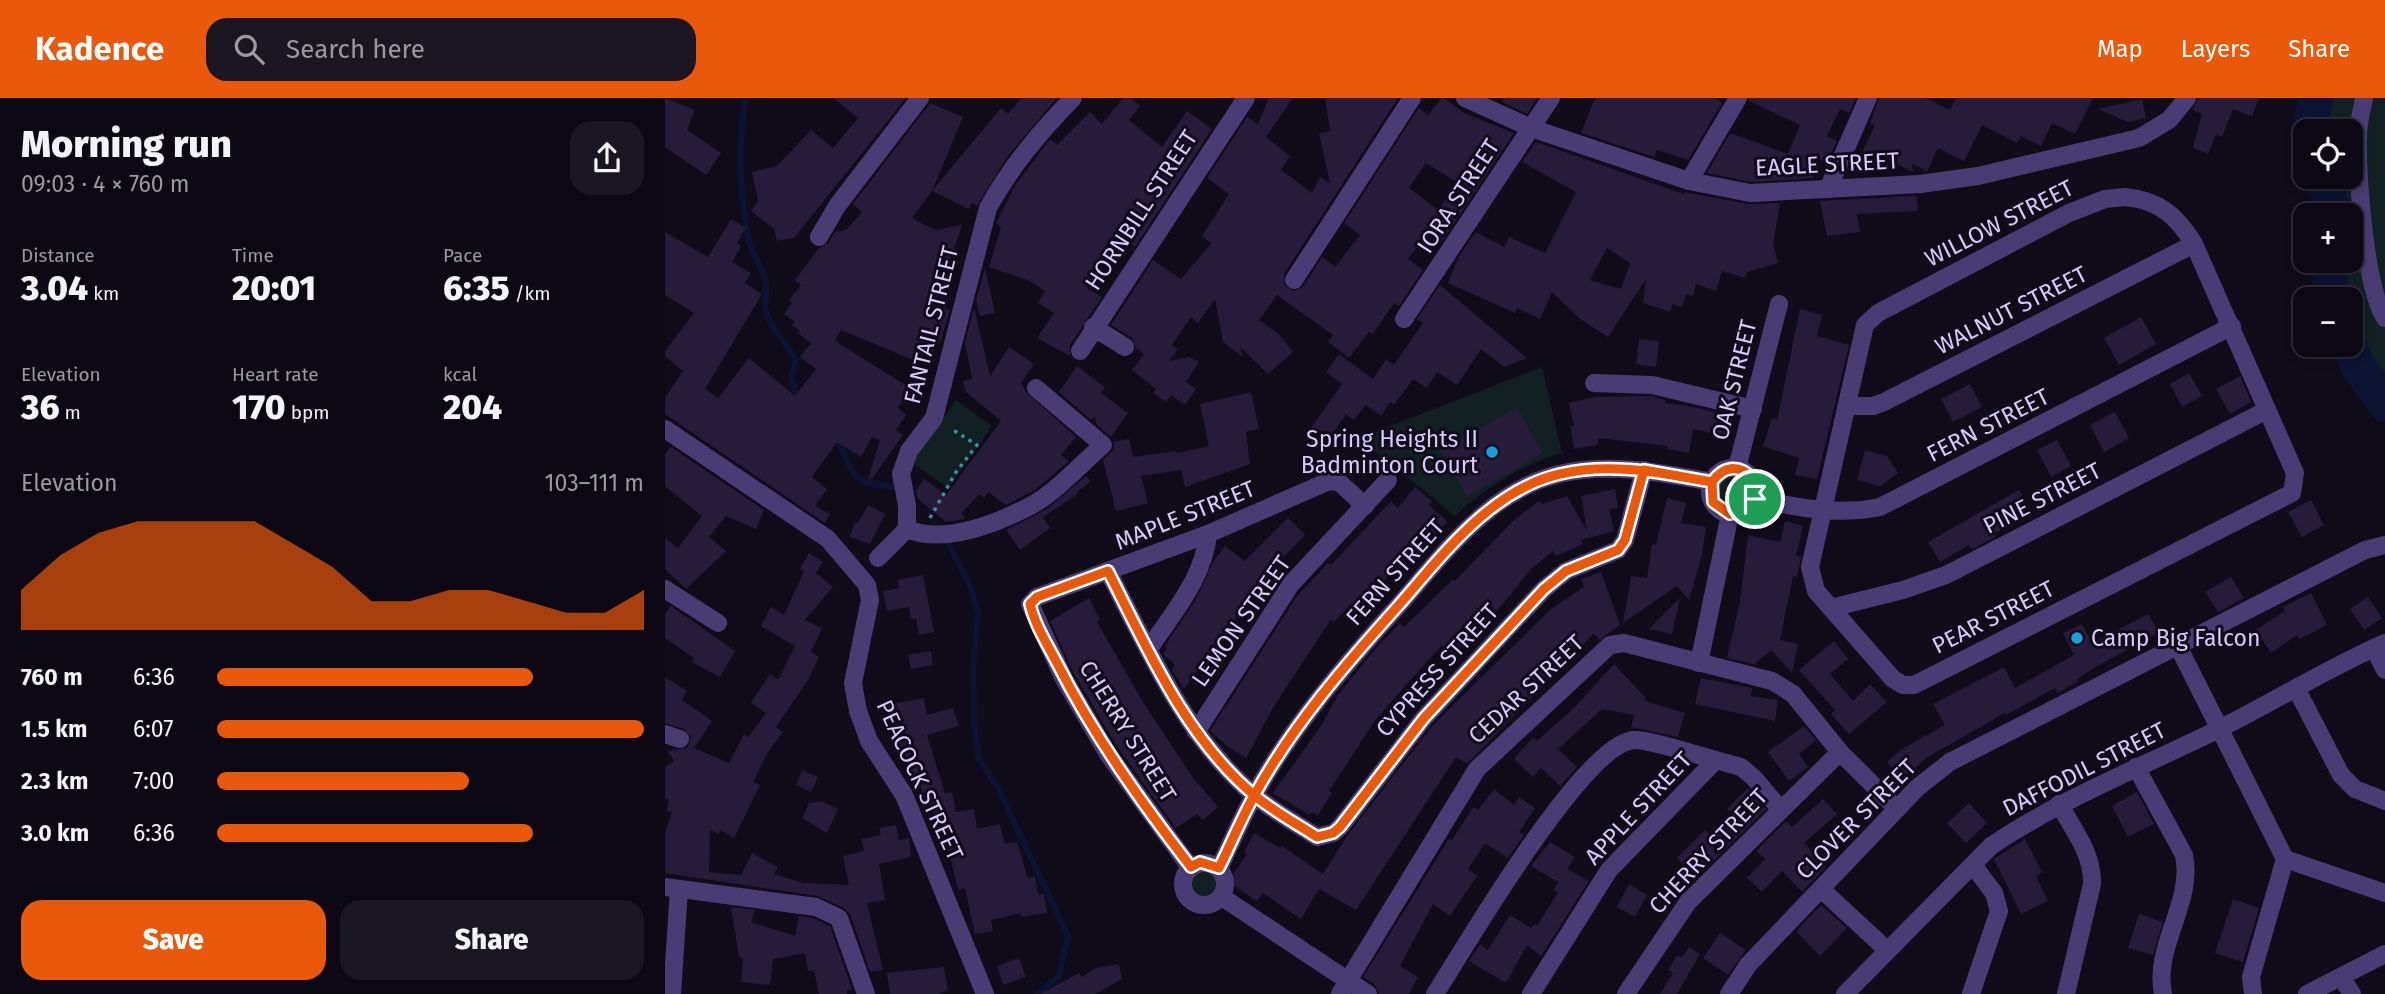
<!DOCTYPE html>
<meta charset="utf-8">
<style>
body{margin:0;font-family:"Fira Sans",sans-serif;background:#1b1722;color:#f1f3f6;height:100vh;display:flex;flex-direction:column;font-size:26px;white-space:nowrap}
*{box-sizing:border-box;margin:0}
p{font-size:23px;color:#9a9aa0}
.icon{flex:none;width:38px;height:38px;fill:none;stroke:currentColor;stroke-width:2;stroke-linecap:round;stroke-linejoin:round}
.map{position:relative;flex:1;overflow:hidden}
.panel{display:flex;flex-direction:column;background:#0d0914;width:665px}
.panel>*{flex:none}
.tools{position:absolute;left:1628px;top:21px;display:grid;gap:14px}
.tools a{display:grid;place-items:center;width:70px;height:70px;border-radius:14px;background:#0d0914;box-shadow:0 4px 10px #0003,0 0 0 2px #2d2a34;font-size:35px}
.pin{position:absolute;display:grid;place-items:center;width:60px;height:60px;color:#fff;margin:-30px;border:4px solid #fff;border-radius:50%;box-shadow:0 2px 7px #0007}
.round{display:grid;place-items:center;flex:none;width:74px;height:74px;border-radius:21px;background:#1b1722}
.summary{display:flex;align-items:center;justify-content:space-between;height:119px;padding:0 21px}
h1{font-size:38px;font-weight:800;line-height:52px}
.metrics{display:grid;grid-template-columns:repeat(3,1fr);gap:10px;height:119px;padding:7px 21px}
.metrics div{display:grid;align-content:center}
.metrics b{font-size:35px;font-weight:800}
.metrics small{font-size:19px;font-weight:400}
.metrics p{font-size:19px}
.chart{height:196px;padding:14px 21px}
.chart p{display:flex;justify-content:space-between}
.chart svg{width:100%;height:126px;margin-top:7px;fill:#ea580c;opacity:.7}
.cta{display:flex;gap:14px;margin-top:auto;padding:14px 21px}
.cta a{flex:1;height:80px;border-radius:21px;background:#ea580c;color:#fff;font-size:28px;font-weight:800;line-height:80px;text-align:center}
.cta a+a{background:#1b1722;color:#f1f3f6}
ul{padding:0 21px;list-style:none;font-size:23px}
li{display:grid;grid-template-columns:112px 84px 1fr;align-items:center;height:52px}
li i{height:18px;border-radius:9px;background:#ea580c}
header{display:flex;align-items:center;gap:42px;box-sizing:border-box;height:98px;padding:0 35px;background:#ea580c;color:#fff}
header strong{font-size:33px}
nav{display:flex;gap:38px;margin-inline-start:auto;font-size:24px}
.search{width:490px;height:63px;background:#1b1722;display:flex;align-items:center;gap:18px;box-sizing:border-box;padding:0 24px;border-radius:21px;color:#9a9aa0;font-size:26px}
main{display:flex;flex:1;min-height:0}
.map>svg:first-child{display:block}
</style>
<header>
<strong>Kadence</strong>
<div class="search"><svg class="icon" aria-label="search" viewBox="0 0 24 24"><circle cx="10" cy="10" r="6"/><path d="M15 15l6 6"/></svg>Search here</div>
<nav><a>Map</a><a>Layers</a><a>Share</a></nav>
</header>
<main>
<section class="panel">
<div class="summary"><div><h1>Morning run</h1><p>09:03 · 4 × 760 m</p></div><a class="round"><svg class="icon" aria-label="share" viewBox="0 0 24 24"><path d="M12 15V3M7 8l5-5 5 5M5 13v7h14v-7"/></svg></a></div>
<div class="metrics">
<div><p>Distance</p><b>3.04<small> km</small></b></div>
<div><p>Time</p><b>20:01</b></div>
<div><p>Pace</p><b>6:35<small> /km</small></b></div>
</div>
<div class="metrics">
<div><p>Elevation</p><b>36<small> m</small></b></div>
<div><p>Heart rate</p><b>170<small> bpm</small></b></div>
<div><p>kcal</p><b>204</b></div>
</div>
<div class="chart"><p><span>Elevation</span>103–111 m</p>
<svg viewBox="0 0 160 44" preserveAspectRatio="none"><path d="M0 44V30L10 18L20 10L30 6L40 6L50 6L60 6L70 14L80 22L90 34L100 34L110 30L120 30L130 34L140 38L150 38L160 30V44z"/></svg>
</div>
<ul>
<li><b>760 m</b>6:36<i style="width:74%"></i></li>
<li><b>1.5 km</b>6:07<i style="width:100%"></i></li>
<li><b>2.3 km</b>7:00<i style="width:59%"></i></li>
<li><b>3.0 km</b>6:36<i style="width:74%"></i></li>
</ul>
<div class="cta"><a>Save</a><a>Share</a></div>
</section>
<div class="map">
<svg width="1720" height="896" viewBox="0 0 1720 896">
<rect width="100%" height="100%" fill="#110c1a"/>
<g fill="#102023">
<path d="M1656,0h64v281c-26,-29 -35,-40 -35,-80h-5l-4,-38h9v-46h-15l-7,-38h22v-46h-30l-3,-15z"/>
<path d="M877,269l20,86c-41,12 -76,34 -107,63l-96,-78z"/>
<polygon points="291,302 327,328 283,390 247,365"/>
<circle cx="1069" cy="393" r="19"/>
<circle cx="539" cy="786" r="19"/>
</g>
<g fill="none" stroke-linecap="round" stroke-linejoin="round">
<g stroke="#0d1332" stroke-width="6">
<path d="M81,0c-9,43 -6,96 2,140 3,16 17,32 18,45 1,9 -2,18 0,27 4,20 21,33 30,50l-5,18 8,24"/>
<path d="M171,340c21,41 14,46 64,49"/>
<polyline points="284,447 306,490 313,515 308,569 309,626 314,661 333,690 403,838 394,878 372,896"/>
</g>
<g stroke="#0d1332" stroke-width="35">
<polyline points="1644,33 1651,0"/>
<polyline points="1655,79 1664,96 1666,117"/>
<polyline points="1666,163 1665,187 1669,201"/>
<polyline points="1683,247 1694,270 1720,306"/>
</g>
</g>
<g fill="#261b39" fill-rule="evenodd">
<polygon points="0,0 30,12 22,32 56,55 41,77 0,49"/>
<polygon points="168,0 241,0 129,140 112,143 109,131 86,113 93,103 87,74 112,68 146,32 168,50 193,20"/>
<polygon points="356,0 392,0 342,59 312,108 307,104 304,111 267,93 336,10 343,16"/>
<polygon points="458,0 466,0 475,8 464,22 497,49 522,13 547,31 470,149 451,136 422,190 437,199 405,247 405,258 372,240 389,215 373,205 380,193 365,183 324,169 336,129 331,125 351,86 385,41 392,47 425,14 437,26"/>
<path d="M604,0h24l-27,39 24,19 -9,14 31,23 8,-16 10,6 -11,-50 11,-2 -5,-33h73l-114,176v11l9,6 10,-4 19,-30 13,10 25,-32 -16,-12 75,-115 9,7 13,-17h3l20,15 50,20 -73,110 -13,-11 -20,27 15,11 -24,36 -5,-3 -21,31 -4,-2 -20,26 -21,-16 5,-7 -56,-40 -18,25 21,15 13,17 -25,22 -28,-27 3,10 -20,-15 -8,-43 -17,24 -7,-6 -19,28 6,4 -9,12 21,-4 9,5 -13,20 10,7 -11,16 -14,-10 -5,7 -13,-9 3,-4 -24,-19 12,-16 -8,-6 -4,-10 -21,-13 42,-65 28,19 30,-36 -9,-7 27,-42 -22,-16 40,-61 11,7zM761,65l32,20 -20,27 -29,-22z"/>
<polygon points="839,0 872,0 862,16 837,4"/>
<polygon points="930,0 1050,0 1057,5 1023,62 992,52 989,59 916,35"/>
<polygon points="1084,0 1191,0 1184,15 1175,11 1162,38 1172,43 1162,65 1143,56 1149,80 1086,84 1042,75 1065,35 1123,56 1135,27 1084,3"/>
<polygon points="1214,0 1261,0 1285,12 1291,0 1428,0 1410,36 1387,25 1376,48 1356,38 1352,45 1317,27 1299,63 1273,50 1262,73 1247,66 1248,74 1220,60 1215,71 1194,61 1210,27 1205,25"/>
<polygon points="1533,0 1594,0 1587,18 1568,11 1557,39 1551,37 1543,56 1528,50 1537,16 1527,12"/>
<polygon points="1477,1 1481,20 1463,24 1433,11"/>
<polygon points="265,5 298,19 267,93 247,120 270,132 297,127 273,200 278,199 281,212 285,211 276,242 260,267 176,232 170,243 245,290 233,310 241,317 231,332 238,337 206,382 203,381 215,342 207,339 196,359 172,344 147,379 162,391 150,408 165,416 160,425 0,316 0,300 18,273 0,258 0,253 29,215 0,197 0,134 43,159 66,121 81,130 72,145 76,148 67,164 86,175 80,185 97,196 40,291 53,300 84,260 130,298 151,271 135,259 146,245 133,235 135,233 127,227 130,224 119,216 127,205 124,202 136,187 130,182 154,150 163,145 170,134 181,132 197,114 188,106"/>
<path d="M871,44l148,52 1,-2 63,12 32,-1 -7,41 5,19 -31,9 -2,6 -23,-7 -6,20 -20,-7 -3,12 -7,-2 -4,13 -9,-3 -3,8 -27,-9 3,-24 -38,58 -28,-18 -28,-27 -12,27 -23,-11 -2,5 -67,-30 11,-27 17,-24 28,15 5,-10 36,16 31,-61 -54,-30zM942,150l23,15 -9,26 -31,-9z"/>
<polygon points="1251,98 1253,113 1192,116 1195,134 1162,138 1155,103"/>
<polygon points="320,170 330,215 315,218 311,202"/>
<polygon points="775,187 862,260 839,269 816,251 792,287 772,274 762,290 748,281 729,307 725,304 716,318 701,307 689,322 681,316 663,342 646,330 677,286 661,274 674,256 708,281 721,261 729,267 758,225 752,221"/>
<polygon points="309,209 325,278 344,249 369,266 356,285 361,294 411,339 396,357 404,363 370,392 341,407 323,394 319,400 314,396 297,415 300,421 281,424 252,400 251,393 259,381 281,397 336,323 301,294 298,283 307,281 300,245"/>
<polygon points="1135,211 1157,217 1152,238 1184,247 1152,381 1130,377 1134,360 1098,348 1107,320 1112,322"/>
<polygon points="1476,219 1491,246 1454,267 1439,240"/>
<polygon points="974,241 994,243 991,269 971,266"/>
<polygon points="412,268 440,289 436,295 463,315 446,339 431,326 430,318 426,322 394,294"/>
<polygon points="1524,275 1537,298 1517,309 1505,286"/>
<polygon points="1575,278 1586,304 1565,316 1551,291"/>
<polygon points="1305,286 1317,309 1288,324 1276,301"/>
<polygon points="586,294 594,331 581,334 585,366 520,389 516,372 476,378 483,405 451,413 438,362 449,351 449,344 464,341 468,359 511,353 512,355 544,348 535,306"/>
<polygon points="985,298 1001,302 1000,305 1029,309 1068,319 1064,339 1028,331 1024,355 1002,351 1003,348 934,340 932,347 909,351 905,328 909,328 904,305 930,299"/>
<polygon points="852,309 878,355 802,398 776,353"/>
<polygon points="1450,314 1464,340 1439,354 1425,327"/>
<polygon points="1392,342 1406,368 1386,379 1372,352"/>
<polygon points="6,349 99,412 91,431 61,418 44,439 61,453 21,491 0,471 0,440 13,450 37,418 0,388 0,356"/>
<polygon points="1200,352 1222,358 1233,375 1215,388 1192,382"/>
<polygon points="421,378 426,383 412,394 413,396 378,419 385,430 355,452 341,432 382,411"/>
<polygon points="750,389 767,403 764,407 783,424 759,446 756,443 691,512 685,507 669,524 666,521 609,608 581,660 562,648 545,633 632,498 663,465 666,467 726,403 733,410"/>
<polygon points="950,391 953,410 944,411 949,433 916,442 918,446 891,458 888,453 866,471 832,513 826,508 800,537 803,540 789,557 777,547 711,621 664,693 667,695 653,717 647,714 645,717 608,695 656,628 673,597 712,549 735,525 739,529 788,481 790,483 848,423 874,403 877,406 902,398 922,433 916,398"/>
<polygon points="1354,392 1366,413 1329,436 1331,439 1307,451 1304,447 1275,464 1263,444"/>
<polygon points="1002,400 1021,405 1016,425 1041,429 1037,457 1024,502 1012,488 958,525 966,478 982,480 987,446 991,447"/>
<polygon points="1646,402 1659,427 1637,439 1623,414"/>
<polygon points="203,407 220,416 205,446 185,439 190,424 193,425"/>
<polygon points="623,420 640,437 604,474 519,591 507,572 510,567 498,556 502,550 500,548 530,503 548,464 560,448 580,463"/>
<polygon points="1120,423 1138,428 1131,458 1136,459 1132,479 1128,478 1115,542 1133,546 1127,575 1106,552 1091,565 1092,567 1062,560 1075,504 1083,437 1115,444"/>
<polygon points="144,455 158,464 151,475 168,489 140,522 157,530 146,554 154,559 143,582 111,629 118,634 103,654 88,684 95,687 69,740 55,732 54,736 45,732 44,774 76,777 87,755 113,769 109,776 138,785 184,787 178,758 199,753 196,741 216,737 214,730 231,727 234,742 244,740 246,759 214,766 220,802 202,805 218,872 205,874 185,816 179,810 152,798 0,775 0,735 7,714 2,713 4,701 0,701 0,669 9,663 2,653 22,650 26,639 19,631 0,625 0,579 22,593 17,602 47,623 29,650 64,665 79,636 83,639 101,615 86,605 105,576 113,582 130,548 96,528 106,509 119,517 139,473 135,471"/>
<polygon points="936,474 955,527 934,542 929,535 802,666 791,659 691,812 654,791 636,821 598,795 592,803 563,784 582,756 579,754 589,735 615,750 617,748 658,776 682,738 768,627 886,511 919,489 916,481"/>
<polygon points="258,477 269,534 254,537 251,520 246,521 244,509 222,513 218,493 234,490 232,482"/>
<polygon points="1566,479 1579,500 1553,514 1540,494"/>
<polygon points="1646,495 1662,527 1634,541 1632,537 1606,555 1591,532 1620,513 1618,509"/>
<polygon points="1703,499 1717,520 1699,532 1685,511"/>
<polygon points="424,500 435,522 432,524 478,604 526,677 553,709 538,722 532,716 511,730 453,650 409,576 385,523"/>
<polygon points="1015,500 1007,536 984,531"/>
<polygon points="6,508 70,553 55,579 27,564 29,560 0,540 0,516"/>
<polygon points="1483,516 1494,534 1429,570 1412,581 1413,583 1393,595 1390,590 1341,617 1340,615 1261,660 1237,682 1222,664 1237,651 1280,627 1268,606 1339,569 1350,590 1409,557 1398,535 1417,526 1427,545"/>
<polygon points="1169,543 1183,561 1165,576 1188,603 1205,586 1222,604 1184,636 1166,616 1170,612 1134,572"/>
<polygon points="266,553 268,567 246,571 243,557"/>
<polygon points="949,566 980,599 980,603 1020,615 1013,639 966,629 969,617 937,611 893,651 912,669 895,688 876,670 868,679 849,661 868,639 872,643 911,608"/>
<polygon points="1036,580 1087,590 1086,598 1113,602 1110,623 1030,606"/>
<polygon points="259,600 262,617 288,610 294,628 262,637 280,696 287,694 291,714 309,711 312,731 335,726 340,746 352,744 363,780 370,778 373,797 379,796 382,815 356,819 356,815 326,822 328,833 310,836 300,790 293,792 284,753 279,754 269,713 265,714 262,696 258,697 254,681 251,682 234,643 226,606"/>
<polygon points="1139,628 1151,642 1134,656 1143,669 1124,683 1103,654"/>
<polygon points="137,672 153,679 146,694 131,687"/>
<polygon points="1083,690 1101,711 1031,780 1012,760 1040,732 1048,741 1071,719 1062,711"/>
<polygon points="829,691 849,707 854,699 870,710 854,734 859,737 843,760 820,745 803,771 812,778 785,818 768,806 735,868 753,879 744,896 714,896 710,887 698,879 784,741 787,742 808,709 813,712"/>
<polygon points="1472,694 1489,726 1463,739 1447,708"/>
<polygon points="1158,701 1172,716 1139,745 1161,769 1137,794 1117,773 1097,794 1082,780 1100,761 1091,753 1121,723 1127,729"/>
<polygon points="156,703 173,711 162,735 137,720 144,705"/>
<polygon points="1304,705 1322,725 1301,745 1282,725"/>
<polygon points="1360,741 1377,774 1371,778 1383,803 1356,816 1329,761"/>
<polygon points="885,744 910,759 902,771 924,783 876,858 862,847 841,885 804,863 815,846 823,852 845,817 866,830 870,826 872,828 893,794 889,792 893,784 866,768"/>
<polygon points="964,786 982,797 970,819 952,809"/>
<polygon points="1568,801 1594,810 1578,864 1550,855"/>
<polygon points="1156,807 1182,830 1155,858 1131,833"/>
<polygon points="66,809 90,812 86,824 130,838 134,818 148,820 165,828 187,891 182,893 182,896 154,896 149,872 143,873 140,855 108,861 105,887 76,884 78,860 74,859"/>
<polygon points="1474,816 1498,824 1488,857 1463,850"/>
<polygon points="1055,835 1081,852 1063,877 1038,860"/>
<polygon points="1024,849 1035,856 1012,896 995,896 1008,875 1003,872 1012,857 1017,860"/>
<polygon points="354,860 361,879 338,887 332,868"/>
<polygon points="454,866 457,881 430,896 375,896 414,875 417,879 431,870"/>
<polygon points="279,869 283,892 273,896 225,896 222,875"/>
</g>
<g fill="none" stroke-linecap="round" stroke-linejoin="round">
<polyline stroke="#3891a0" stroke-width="3.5" stroke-dasharray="3.5 5" stroke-linecap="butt" points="265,420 291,374 312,347 285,330"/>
<g stroke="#493c74" stroke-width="18">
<polyline points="800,0 866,30 1024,83 1085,95 1255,86 1313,78 1474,40 1504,22 1522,0"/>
<path d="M1699,0c-2,12 -6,25 -6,38 -1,40 7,151 27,182"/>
<polyline points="1024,83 1073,0"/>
<polyline points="1163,91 1203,0"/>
<path d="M1460,99c34,3 52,19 69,47l101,229 -3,20 -378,192h-11l-10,-6 -77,-88 -6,-24 55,-242 13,-12 191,-100 36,-14z"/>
<polyline points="154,139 172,108 255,0"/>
<polyline points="629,182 747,0"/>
<polyline points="739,221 886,0"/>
<polyline points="428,229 460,249"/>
<polyline points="415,253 581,0"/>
<polyline points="929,285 987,287 1088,311"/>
<path d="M371,290l67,57c-22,19 -46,46 -71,60 -34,18 -88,40 -125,24v-24l-6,-31 8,-23 25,-33 54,-210c23,-42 52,-76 85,-110"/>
<polyline points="1182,308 1208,308 1219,304 1529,146"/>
<polyline points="0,331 163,441 202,487 205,502 188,585 193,613 204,643 239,697 320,896"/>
<polyline points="1072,370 1114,206"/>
<circle cx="1068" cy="393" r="23"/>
<path d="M1090,401c43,8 81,17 125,8l352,-181"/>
<polyline points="213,460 242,431"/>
<path d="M443,473c40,78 78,167 146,224 19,16 43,29 63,42l16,-4 7,-6 84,-109 120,-129 22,-18 52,-21 7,-10 19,-70"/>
<polyline points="0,491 53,525"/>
<polyline points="1166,510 1238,492 1281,477 1602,312"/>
<polyline points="1513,548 1620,761 1586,879 1588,896"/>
<polyline points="1709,550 1720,572"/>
<path d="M483,552c24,-36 56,-72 60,-116"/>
<polyline points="1034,565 1065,416"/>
<polyline points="1631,590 1676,677 1690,691 1720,703"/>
<polyline points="531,634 626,486 723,382"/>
<polyline points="0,636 15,641"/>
<path d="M1471,669l48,88c10,48 -31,91 -21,139"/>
<path d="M1394,706c14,25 34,50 33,80l-26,110"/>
<polyline points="1620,761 1720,795"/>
<circle cx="539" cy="786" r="21"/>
<polyline points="525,769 443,656 399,581 365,506 372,499 543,436 664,383 674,384 700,408"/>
<path d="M554,770c12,-24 22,-49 35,-72 38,-70 91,-131 144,-190 44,-50 92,-116 161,-132 52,-12 102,-1 153,8"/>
<polyline points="0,789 151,809 174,820 201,896"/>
<polyline points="1156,791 1222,852"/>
<polyline points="557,799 703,896"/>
<polyline points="1676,879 1687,896"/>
<polyline points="7,896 14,792"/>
<polyline points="675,896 812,671 945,547 959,545 1107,583 1128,596 1175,654 1232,711"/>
<path d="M770,896c31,-48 147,-248 198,-254 16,-2 85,22 108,27l13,11 26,31"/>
<polyline points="866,896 944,772 1049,664"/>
<polyline points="961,896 1023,804 1175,654"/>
<polyline points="1064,896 1083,867 1252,690 1285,664 1700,452 1720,447"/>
<path d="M1180,896l146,-148c71,-48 151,-79 228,-117 56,-28 109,-61 166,-86"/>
<polyline points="1306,896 1334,813 1329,795 1308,767"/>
<polyline points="1642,896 1720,856"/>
</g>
</g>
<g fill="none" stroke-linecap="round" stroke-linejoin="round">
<defs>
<path id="route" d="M1090,401l-2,-20c-13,-15 -29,-14 -41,3 -51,-9 -101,-20 -152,-8 -70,16 -118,82 -162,132 -53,59 -106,120 -144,190 -13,23 -23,48 -35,72l-19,-6 -9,5c-50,-65 -97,-131 -134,-204 -10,-19 -22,-38 -27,-59l7,-7 71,-26c40,79 78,167 146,224 19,16 43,29 63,42l16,-4 7,-6 84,-109 120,-129 22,-18 52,-21 7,-10 19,-70 68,12 1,20 17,12 19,-6 6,-9"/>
</defs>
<use href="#route" stroke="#fff" stroke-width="14"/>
<use href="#route" stroke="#ea580c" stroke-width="9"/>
</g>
<g fill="#179fd9" stroke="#110c1a" stroke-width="2.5">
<circle cx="827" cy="354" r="7"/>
<circle cx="1412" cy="540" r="7"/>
</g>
<g text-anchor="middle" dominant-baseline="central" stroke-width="6" stroke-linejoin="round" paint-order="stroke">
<g font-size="23" fill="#d9cbf9" stroke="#110c1a">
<text transform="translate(1162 66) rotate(-3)">EAGLE STREET</text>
<text transform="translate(793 98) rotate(-57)">IORA STREET</text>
<text transform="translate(476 112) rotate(-57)">HORNBILL STREET</text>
<text transform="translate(1334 125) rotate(-27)">WILLOW STREET</text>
<text transform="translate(1346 212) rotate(-27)">WALNUT STREET</text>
<text transform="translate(266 227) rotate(-76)">FANTAIL STREET</text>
<text transform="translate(1069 282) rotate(-76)">OAK STREET</text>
<text transform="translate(1323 327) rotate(-27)">FERN STREET</text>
<text transform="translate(1377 400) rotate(-27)">PINE STREET</text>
<text transform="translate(520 417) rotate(-22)">MAPLE STREET</text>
<text transform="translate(730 474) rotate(-48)">FERN STREET</text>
<text transform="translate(1328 519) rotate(-27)">PEAR STREET</text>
<text transform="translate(576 523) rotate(-55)">LEMON STREET</text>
<text transform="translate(772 572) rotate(-48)">CYPRESS STREET</text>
<text transform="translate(861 591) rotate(-43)">CEDAR STREET</text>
<text transform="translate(463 633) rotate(58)">CHERRY STREET</text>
<text transform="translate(1419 671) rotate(-27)">DAFFODIL STREET</text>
<text transform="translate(255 682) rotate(65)">PEACOCK STREET</text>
<text transform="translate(973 710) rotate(-47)">APPLE STREET</text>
<text transform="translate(1191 721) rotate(-45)">CLOVER STREET</text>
<text transform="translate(1043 753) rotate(-47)">CHERRY STREET</text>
</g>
<g font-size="23" fill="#d9cbf9" stroke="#110c1a" text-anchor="end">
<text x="813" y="341">Spring Heights II<tspan x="813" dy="26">Badminton Court</tspan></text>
<text x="1426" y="540" text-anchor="start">Camp Big Falcon</text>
</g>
</g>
</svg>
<div class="tools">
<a><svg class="icon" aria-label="locate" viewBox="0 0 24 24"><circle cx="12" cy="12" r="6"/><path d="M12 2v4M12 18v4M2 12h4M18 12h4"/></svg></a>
<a>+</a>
<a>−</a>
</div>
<div class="pin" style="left:1090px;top:401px;background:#1e9e55"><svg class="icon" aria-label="arrive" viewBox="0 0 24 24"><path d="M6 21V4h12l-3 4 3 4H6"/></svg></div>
</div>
</main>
